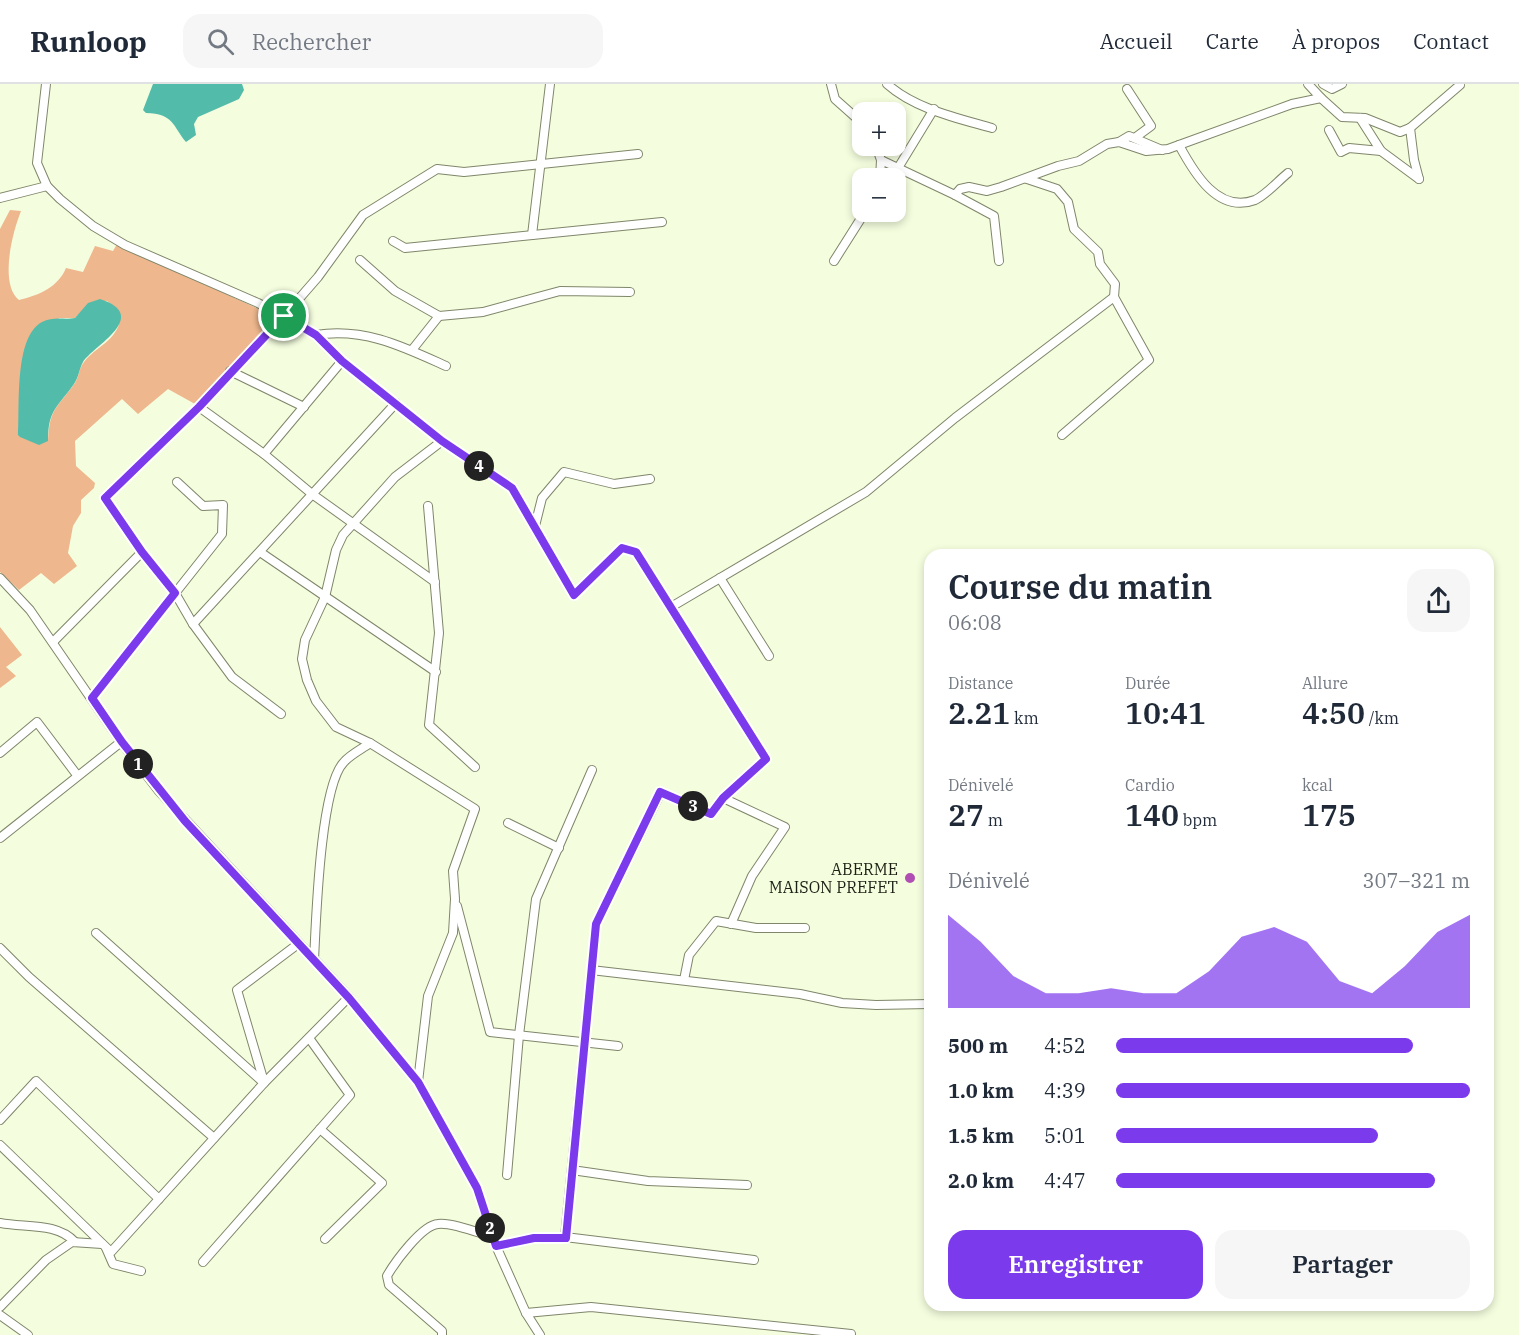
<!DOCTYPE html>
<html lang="fr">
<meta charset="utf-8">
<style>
body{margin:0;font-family:"IBM Plex Serif",serif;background:#f6f6f7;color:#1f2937;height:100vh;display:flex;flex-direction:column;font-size:22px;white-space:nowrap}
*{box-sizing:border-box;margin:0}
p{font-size:20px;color:#747a83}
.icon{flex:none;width:33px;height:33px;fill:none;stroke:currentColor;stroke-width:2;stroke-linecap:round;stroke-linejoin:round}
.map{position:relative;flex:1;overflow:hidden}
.sheet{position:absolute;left:924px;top:465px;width:570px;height:762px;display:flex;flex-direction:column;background:#fff;border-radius:18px;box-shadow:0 3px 9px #0003}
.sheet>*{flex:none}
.controls{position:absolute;left:852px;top:18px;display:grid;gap:12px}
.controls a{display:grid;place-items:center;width:54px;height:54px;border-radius:12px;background:#fff;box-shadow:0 3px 9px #0003;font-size:30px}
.pin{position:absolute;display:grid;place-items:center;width:51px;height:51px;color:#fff;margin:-26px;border:3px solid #fff;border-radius:50%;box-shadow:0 2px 6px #0007}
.km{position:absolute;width:30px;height:30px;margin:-15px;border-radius:50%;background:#222;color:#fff;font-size:16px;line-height:30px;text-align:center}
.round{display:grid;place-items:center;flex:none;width:63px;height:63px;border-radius:18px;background:#f6f6f7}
.summary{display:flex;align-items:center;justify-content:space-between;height:102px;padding:0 24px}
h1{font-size:33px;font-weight:600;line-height:45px}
.figures{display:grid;grid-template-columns:repeat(3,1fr);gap:9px;height:102px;padding:6px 24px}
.figures div{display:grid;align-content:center}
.figures b{font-size:30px;font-weight:600}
.figures small{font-size:16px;font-weight:400}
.figures p{font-size:16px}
.chart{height:168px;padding:12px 24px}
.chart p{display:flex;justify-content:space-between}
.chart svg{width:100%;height:108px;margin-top:6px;fill:#7c3aed;opacity:.7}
.cta{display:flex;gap:12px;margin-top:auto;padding:12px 24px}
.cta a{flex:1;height:69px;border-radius:18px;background:#7c3aed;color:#fff;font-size:24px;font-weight:600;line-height:69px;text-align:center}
.cta a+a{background:#f6f6f7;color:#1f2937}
ul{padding:0 24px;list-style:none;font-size:20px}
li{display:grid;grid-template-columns:96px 72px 1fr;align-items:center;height:45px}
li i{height:15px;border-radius:8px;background:#7c3aed}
header{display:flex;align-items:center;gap:36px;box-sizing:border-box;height:84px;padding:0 30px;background:#fff;border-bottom:2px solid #e0e1e3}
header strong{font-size:28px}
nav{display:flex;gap:33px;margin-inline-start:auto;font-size:21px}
.search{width:420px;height:54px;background:#f6f6f7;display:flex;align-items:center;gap:15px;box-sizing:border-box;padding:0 21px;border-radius:18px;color:#747a83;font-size:22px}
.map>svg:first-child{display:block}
</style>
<header>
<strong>Runloop</strong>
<div class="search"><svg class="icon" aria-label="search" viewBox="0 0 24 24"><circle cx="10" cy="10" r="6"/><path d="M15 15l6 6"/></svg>Rechercher</div>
<nav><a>Accueil</a><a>Carte</a><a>À propos</a><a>Contact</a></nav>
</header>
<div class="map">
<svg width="1519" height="1251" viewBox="0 0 1519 1251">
<rect width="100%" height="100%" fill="#f4fdde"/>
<g fill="#eeb78d" fill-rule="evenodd">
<path d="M10,126l11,1c-10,25 -21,74 -2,89 21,-5 39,-13 47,-32l17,4 12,-26 18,5 4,-7 148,68 7,9 -77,83 -27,-15 -30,25 -16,-15 -47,42 1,25 19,17 -1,5 -13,12v13l-8,13 -5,27 9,13 -23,18 -13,-11 -22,17 -19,-18v-343zM107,217c6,5 14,10 13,18 -2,21 -26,29 -36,43 -5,6 -5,15 -9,21 -17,24 -26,25 -27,58l-27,-55v-9l1,-7 37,-52h16l8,-8z"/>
<polygon points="0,543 22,571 6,583 16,592 0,604"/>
</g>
<g fill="#53bbaa">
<path d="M153,0h89l2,6 -5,9 -41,18 -4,7 2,11 -10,7c-14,-17 -12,-28 -40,-29l-3,-3z"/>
<path d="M100,215c52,17 -7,47 -17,63 -4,7 -4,15 -9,22 -16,23 -26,25 -26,57l-9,4 -19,-8 -2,-2c2,-30 -4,-98 24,-113 11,-6 22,-2 33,-4l13,-15z"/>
</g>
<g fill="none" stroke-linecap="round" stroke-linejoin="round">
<defs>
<g id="minor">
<polyline points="46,0 37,79 47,102 60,115 93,142 125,161 258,219 316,251 342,277 442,357 512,404 574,511 622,464 636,468 766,675 723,714 711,730 661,708 596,840 565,1153"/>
<polyline points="831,0 835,15 862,39"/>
<path d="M887,0c28,25 70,34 105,44"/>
<polyline points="1308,0 1321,14"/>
<polyline points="1323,0 1332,5 1342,0"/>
<polyline points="1127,5 1151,42 1136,53"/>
<polyline points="1360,34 1381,67 1419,95"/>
<polyline points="1410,44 1414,76 1419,95"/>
<polyline points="1329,46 1341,68 1349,64 1381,67"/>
<polyline points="1119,58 1129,52 1162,66"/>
<path d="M1179,61c15,28 39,69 76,55 11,-5 23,-19 33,-27"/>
<polyline points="876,62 881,76 880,94"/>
<polyline points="881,76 955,111 960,105 969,103 987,107 1001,103 1058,82 1079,77 1107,60 1119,58 1146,67 1168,65 1292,20 1321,14 1342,33 1365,34 1400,48 1410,44 1460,1"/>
<polyline points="898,84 934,25"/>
<polyline points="1027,95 1057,105 1068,118 1074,145 1098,168 1100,180 1115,200 1114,213 1149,276 1062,351"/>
<polyline points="955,111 994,132 999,177"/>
<polyline points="0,114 47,102"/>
<polyline points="532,151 550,0"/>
<polyline points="393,157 405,164 662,138"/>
<polyline points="360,176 395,207 439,232 483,228 560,207 630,208"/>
<polyline points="834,177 865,128"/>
<path d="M316,251c48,-8 88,12 130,31"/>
<polyline points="412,266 439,232"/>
<polyline points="230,287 304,323"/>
<polyline points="199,323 264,370 312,410 435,498"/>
<polyline points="264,370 342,277"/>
<polyline points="428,422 439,549 429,641 475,683"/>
<polyline points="535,442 542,414 564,388 614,400 650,395"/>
<polyline points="260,468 436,588"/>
<polyline points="0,494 30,526 121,658 158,706 349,913 418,998 477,1104 496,1162 526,1229 540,1251"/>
<polyline points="720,494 769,572"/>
<polyline points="671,523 866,408 955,334 1114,213"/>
<polyline points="193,540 396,319"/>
<polyline points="53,558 142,468"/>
<polyline points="92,614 222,450 223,421 203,422 177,398"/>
<polyline points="281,630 232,593 193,540 175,509 142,468 105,414 199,323 284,232 318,193 363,131 437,85 464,88 638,70"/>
<polyline points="0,669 37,638 77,691"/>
<polyline points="723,714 785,743 752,792 731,840"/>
<polyline points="508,739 559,764"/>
<polyline points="0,754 121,658"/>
<polyline points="457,822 490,948 618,962"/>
<polyline points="96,849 264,999"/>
<polyline points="0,864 29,893 214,1054"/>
<path d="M314,876c2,-38 6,-174 30,-198 7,-8 18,-13 26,-19"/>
<polyline points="591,886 800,910 842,919 876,921 930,920"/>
<polyline points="684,896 689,871 716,837 756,844 805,844"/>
<polyline points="264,998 237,906 298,860"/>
<polyline points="418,998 428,912 453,849 455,815 453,787 475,725 370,659 336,643 316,617 307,596 302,575 305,556 325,513 336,466 343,451 395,393 442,357"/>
<polyline points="0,1036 36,997 159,1115"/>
<polyline points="320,1045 382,1099 325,1155"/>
<polyline points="0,1061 111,1168 264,999 349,913"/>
<polyline points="572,1086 648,1097 747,1101"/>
<polyline points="507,1091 519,951 536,815 592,686"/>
<path d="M0,1139c25,5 56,-1 75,19"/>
<polyline points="496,1162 534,1154 565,1153 754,1176"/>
<polyline points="106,1164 113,1180 141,1187"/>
<polyline points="203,1178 350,1011 309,954"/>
<polyline points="0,1223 46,1176 72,1158 102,1160"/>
<polyline points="526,1229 591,1223 851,1250"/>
<polyline points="0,1231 28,1251"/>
<path d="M442,1251v-4l-53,-46 -2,-9c8,-14 35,-51 51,-52 13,-2 41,9 55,13"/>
</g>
</defs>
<use href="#minor" stroke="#7f866a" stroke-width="10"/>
<use href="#minor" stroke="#fff" stroke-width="8"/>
</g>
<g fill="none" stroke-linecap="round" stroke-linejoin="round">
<defs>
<polygon id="route" points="284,232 316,251 342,277 442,357 512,404 574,511 622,464 636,468 766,675 723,714 711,730 660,708 596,840 566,1154 534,1154 496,1162 477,1104 418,998 349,914 185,737 122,658 92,614 175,509 142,468 105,414 199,323"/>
</defs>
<use href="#route" stroke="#fff" stroke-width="12"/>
<use href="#route" stroke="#7c3aed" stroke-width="8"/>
</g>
<circle fill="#b14eb4" stroke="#f4fdde" stroke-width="2" cx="910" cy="794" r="6"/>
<g text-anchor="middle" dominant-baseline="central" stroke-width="4.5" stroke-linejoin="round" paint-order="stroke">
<g font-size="16" fill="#1d2015" stroke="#f4fdde" text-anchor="end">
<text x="898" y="785">ABERME<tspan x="898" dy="18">MAISON PREFET</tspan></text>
</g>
</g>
</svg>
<div class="controls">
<a>+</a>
<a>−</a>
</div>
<div class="pin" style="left:284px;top:232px;background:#1e9e55"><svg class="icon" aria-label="arrive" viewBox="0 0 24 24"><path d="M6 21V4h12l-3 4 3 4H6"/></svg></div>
<b class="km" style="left:138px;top:680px">1</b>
<b class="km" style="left:490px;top:1144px">2</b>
<b class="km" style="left:693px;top:722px">3</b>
<b class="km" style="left:479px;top:382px">4</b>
<section class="sheet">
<div class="summary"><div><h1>Course du matin</h1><p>06:08</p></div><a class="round"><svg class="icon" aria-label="share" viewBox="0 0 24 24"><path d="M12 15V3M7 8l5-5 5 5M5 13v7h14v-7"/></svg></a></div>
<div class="figures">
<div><p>Distance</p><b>2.21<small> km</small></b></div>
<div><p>Durée</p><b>10:41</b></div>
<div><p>Allure</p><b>4:50<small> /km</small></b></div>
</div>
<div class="figures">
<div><p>Dénivelé</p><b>27<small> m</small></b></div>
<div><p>Cardio</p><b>140<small> bpm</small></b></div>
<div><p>kcal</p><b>175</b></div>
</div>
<div class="chart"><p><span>Dénivelé</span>307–321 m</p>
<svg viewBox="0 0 160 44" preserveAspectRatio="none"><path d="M0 44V6L10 17L20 31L30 38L40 38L50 36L60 38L70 38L80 29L90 15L100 11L110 17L120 33L130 38L140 27L150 13L160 6V44z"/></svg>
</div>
<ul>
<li><b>500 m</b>4:52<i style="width:84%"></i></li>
<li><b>1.0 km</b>4:39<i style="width:100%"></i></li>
<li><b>1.5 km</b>5:01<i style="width:74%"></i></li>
<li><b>2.0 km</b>4:47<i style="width:90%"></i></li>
</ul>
<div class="cta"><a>Enregistrer</a><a>Partager</a></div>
</section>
</div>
